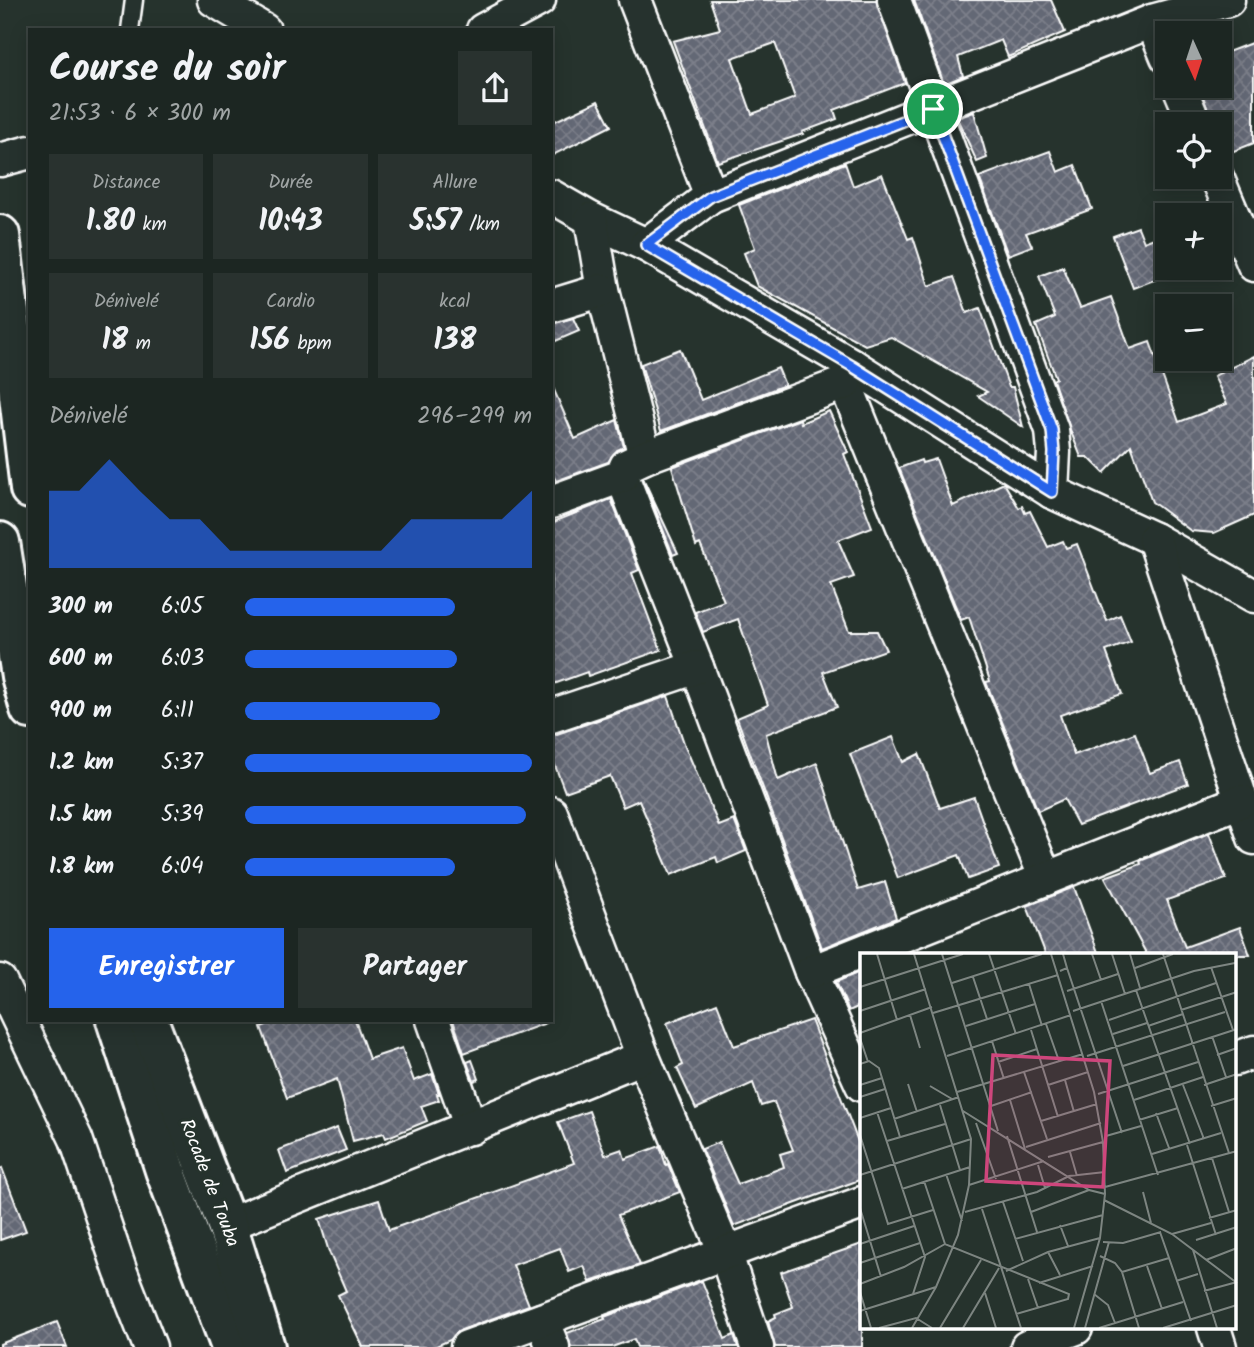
<!DOCTYPE html>
<html lang="fr">
<meta charset="utf-8">
<style>
body{margin:0;font-family:Kalam,sans-serif;background:#29322f;color:#f1f3f6;height:100vh;display:flex;flex-direction:column;font-size:26px;white-space:nowrap}
*{box-sizing:border-box;margin:0}
p{font-size:23px;color:#a0a5a5}
.icon{flex:none;width:38px;height:38px;fill:none;stroke:currentColor;stroke-width:2;stroke-linecap:round;stroke-linejoin:round}
.map{position:relative;flex:1;overflow:hidden}
.panel{position:absolute;left:28px;top:28px;width:525px;height:994px;display:flex;flex-direction:column;background:#1c2622;border-radius:0px;box-shadow:0 4px 18px #0003,0 0 0 2px #3a4340}
.panel>*{flex:none}
.needle{width:46px;rotate:177deg}
.tools{position:absolute;left:1155px;top:21px;display:grid;gap:14px}
.tools a{display:grid;place-items:center;width:77px;height:77px;border-radius:0px;background:#1c2622;box-shadow:0 4px 18px #0003,0 0 0 2px #3a4340;font-size:35px}
.pin{position:absolute;display:grid;place-items:center;width:60px;height:60px;color:#fff;margin:-30px;border:4px solid #fff;border-radius:50%;box-shadow:0 2px 7px #0007}
.round{display:grid;place-items:center;flex:none;width:74px;height:74px;border-radius:0px;background:#29322f}
.overview{display:flex;align-items:center;justify-content:space-between;height:119px;padding:0 21px}
h1{font-size:38px;font-weight:700;line-height:52px}
.figures{display:grid;grid-template-columns:repeat(3,1fr);gap:10px;height:119px;padding:7px 21px}
.figures div{display:grid;align-content:center;border-radius:0px;background:#29322f;text-align:center}
.figures b{font-size:30px;font-weight:700}
.figures small{font-size:19px;font-weight:400}
.figures p{font-size:19px}
.chart{height:196px;padding:14px 21px}
.chart p{display:flex;justify-content:space-between}
.chart svg{width:100%;height:126px;margin-top:7px;fill:#2563eb;opacity:.7}
.action{display:flex;gap:14px;margin-top:auto;padding:14px 21px}
.action a{flex:1;height:80px;border-radius:0px;background:#2563eb;color:#fff;font-size:28px;font-weight:700;line-height:80px;text-align:center}
.action a+a{background:#29322f;color:#f1f3f6}
ul{padding:0 21px;list-style:none;font-size:23px}
li{display:grid;grid-template-columns:112px 84px 1fr;align-items:center;height:52px}
li i{height:18px;border-radius:9px;background:#2563eb}
.map>svg:first-child{display:block}
</style>
<div class="map">
<svg width="1254" height="1347" viewBox="0 0 1254 1347">
<defs>
<pattern id="building-cross-hatch" width="8" height="8" patternUnits="userSpaceOnUse" patternTransform="scale(1.75)"><rect width="8" height="8" fill="#646875"/><path d="M0 0l8 8M0 8l8-8" fill="none" stroke="#7b7f8a"/></pattern>
</defs>
<rect width="100%" height="100%" fill="#26332d"/>
<filter id="ink" filterUnits="userSpaceOnUse"><feTurbulence type="fractalNoise" baseFrequency=".0143" numOctaves="2"/><feDisplacementMap in="SourceGraphic" scale="14" xChannelSelector="R" yChannelSelector="G"/><feConvolveMatrix kernelMatrix="1 2 1 2 8 2 1 2 1" color-interpolation-filters="sRGB"/></filter>
<g filter="url(#ink)">
<g fill="url(#building-cross-hatch)" stroke="#fff" stroke-width="2" fill-rule="evenodd">
<path d="M710,0h166l29,83 -71,27 3,9 -35,13 1,2 -85,28 -45,-121 47,-12zM775,43l20,55 -43,16 -20,-56z"/>
<polygon points="914,0 1051,0 1065,32 1008,57 1001,40 958,57 963,76 944,84"/>
<polygon points="1254,42 1254,143 1226,154 1220,139 1220,124 1213,123 1199,86 1220,86 1220,55"/>
<polygon points="598,101 611,126 551,156 551,123"/>
<polygon points="974,112 987,158 977,162 957,118"/>
<polygon points="1050,151 1058,172 1075,165 1092,209 1026,233 1032,246 1008,255 979,177"/>
<polygon points="845,163 853,186 882,174 908,239 913,237 929,286 954,277 967,313 980,308 1009,387 1013,387 1023,427 978,396 987,392 891,337 865,345 757,286 744,253 755,248 739,205"/>
<polygon points="1138,227 1144,242 1167,233 1167,275 1133,288 1113,236"/>
<polygon points="1063,267 1080,308 1111,297 1130,349 1150,342 1179,422 1227,404 1214,376 1254,356 1254,515 1214,533 1191,531 1152,502 1131,445 1104,473 1088,457 1081,457 1071,432 1053,380 1056,378 1036,325 1055,317 1039,276"/>
<polygon points="573,318 579,331 551,343 551,324"/>
<polygon points="680,349 701,400 778,368 785,385 661,431 641,364"/>
<polygon points="551,383 575,439 617,420 624,447 617,450 608,462 556,481 551,471"/>
<polygon points="829,411 848,452 844,454 872,527 838,540 854,577 831,585 849,631 877,631 886,650 823,672 837,707 766,734 778,780 817,763 858,890 885,882 896,918 822,948 737,718 768,705 738,619 703,632 695,612 724,601 700,544 696,546 672,467 800,419 801,423"/>
<polygon points="936,459 953,506 1004,483 1019,508 1022,506 1025,513 1030,511 1048,547 1063,541 1066,548 1077,544 1107,621 1120,615 1131,642 1106,651 1122,694 1060,715 1074,755 1135,733 1150,773 1180,762 1188,784 1078,825 1064,799 1038,811 986,682 990,681 969,617 961,620 899,468 921,460 922,463"/>
<polygon points="643,478 678,553 673,555"/>
<polygon points="611,499 639,570 632,573 661,650 588,676 587,672 551,685 551,523"/>
<polygon points="668,696 685,746 719,826 734,820 746,851 718,863 716,857 671,875 639,800 623,807 610,776 565,792 551,755 551,736"/>
<polygon points="893,737 903,762 919,754 940,808 974,797 999,868 968,879 959,855 898,878 850,754"/>
<polygon points="1209,833 1226,879 1167,900 1185,947 1240,927 1250,955 1147,955 1105,877 1141,864 1140,861"/>
<polygon points="1074,887 1099,955 1046,955 1027,906"/>
<polygon points="862,971 862,1005 849,1011 836,982"/>
<polygon points="717,1003 734,1046 811,1020 862,1152 862,1179 734,1226 702,1149 719,1142 738,1184 784,1167 780,1154 793,1150 774,1102 761,1106 753,1083 696,1109 677,1068 683,1065 667,1023"/>
<polygon points="280,1020 355,1020 369,1059 402,1048 414,1081 432,1074 439,1094 437,1094 439,1100 421,1106 427,1121 386,1138 384,1133 353,1141 337,1079 287,1098 261,1027"/>
<polygon points="453,1020 546,1020 546,1023 464,1053"/>
<polygon points="472,1060 479,1079 474,1081 467,1062"/>
<polygon points="589,1111 605,1155 622,1149 625,1159 660,1146 666,1165 668,1164 680,1192 618,1215 640,1265 590,1282 584,1266 569,1272 560,1248 513,1265 529,1305 461,1330 450,1340 434,1347 363,1347 338,1295 346,1291 329,1252 319,1219 379,1200 389,1230 574,1163 558,1122"/>
<polygon points="337,1128 346,1150 287,1173 279,1150"/>
<polygon points="2,1168 26,1231 0,1240 0,1169"/>
<polygon points="862,1244 862,1347 775,1347 768,1321 776,1317 775,1314 793,1307 781,1272"/>
<polygon points="702,1281 725,1339 734,1335 738,1347 637,1347 634,1339 612,1347 571,1347 567,1333 605,1319 604,1317"/>
<polygon points="57,1322 67,1347 0,1347 0,1344"/>
</g>
<g fill="none" stroke-linecap="round" stroke-linejoin="round">
<defs>
<polyline id="service" points="130,30 134,0"/>
<g id="minor">
<polyline points="214,0 264,30"/>
<polyline points="635,0 711,196"/>
<polyline points="894,0 1052,430 1054,452 1052,492"/>
<polyline points="1152,21 1167,57"/>
<polyline points="483,30 539,0"/>
<polyline points="1179,86 1195,124"/>
<polyline points="0,160 30,152"/>
<polyline points="1217,177 1254,265"/>
<polyline points="551,196 591,219 646,245 852,365 1052,492 1154,539 1254,596"/>
<polyline points="591,219 603,290 645,457"/>
<polyline points="646,245 711,196 1152,21 1228,0"/>
<polyline points="551,306 603,290"/>
<polyline points="852,365 845,383 1046,879"/>
<polyline points="622,476 697,667 811,972 862,1085"/>
<polyline points="551,502 622,476 626,466 645,457 845,383"/>
<polyline points="1154,539 1254,838"/>
<polyline points="551,716 697,667"/>
<polyline points="551,813 643,1057 725,1252 757,1347"/>
<polyline points="811,972 1241,801"/>
<polyline points="0,981 76,1139 120,1270 150,1347"/>
<polyline points="433,1020 471,1128"/>
<polyline points="1235,1059 1254,1052"/>
<polyline points="227,1225 643,1057"/>
<polyline points="542,1320 553,1347"/>
<polyline points="1214,1328 1220,1347"/>
<polyline points="467,1347 862,1203"/>
<polyline points="1027,1347 1076,1328"/>
</g>
<g id="primary">
<polyline points="0,235 30,489"/>
<polyline points="0,542 21,676 30,709"/>
<polyline points="116,1020 165,1170 231,1347"/>
<polyline points="148,1020 227,1225 265,1347"/>
</g>
</defs>
<use href="#service" stroke="#fff" stroke-width="21"/>
<use href="#minor" stroke="#fff" stroke-width="37"/>
<use href="#primary" stroke="#fff" stroke-width="44"/>
<use href="#service" stroke="#26332d" stroke-width="16"/>
<use href="#minor" stroke="#26332d" stroke-width="32"/>
<use href="#primary" stroke="#26332d" stroke-width="38"/>
</g>
</g>
<g fill="none" stroke-linecap="round" stroke-linejoin="round" filter="url(#ink)">
<defs>
<polygon id="route" points="933,109 1052,430 1054,452 1052,492 852,366 646,245 711,196"/>
</defs>
<use href="#route" stroke="#fff" stroke-width="14"/>
<use href="#route" stroke="#2563eb" stroke-width="9"/>
</g>
<g text-anchor="middle" dominant-baseline="central" stroke-width="6" stroke-linejoin="round" paint-order="stroke">
<g font-size="19" fill="#fff" stroke="#26332d">
<text transform="translate(209 1183) rotate(69)">Rocade de Touba</text>
</g>
</g>
<g transform="translate(860 953)">
<rect width="376" height="376" fill="#26332d"/>
<path fill="none" stroke="#7d8581" stroke-width="2" d="M17,1l20,66M82,1l56,177M129,1l27,80M191,1l43,138 9,50 2,52 -5,44 -26,90M232,1l9,26M252,1l13,40M270,1l10,34M303,1l66,199M351,14l22,63M207,15l55,165M275,15l38,-14M200,18l7,-3 -4,-14M113,24l14,42M92,30l90,-29M169,31l13,42M0,34l103,-33M276,37l54,154M207,38l51,-17M241,48l57,174M321,57l56,-18M0,58l66,-22M213,58l121,-40 41,-8M73,60l125,-38M50,62l10,33M249,67l107,-37M186,71l13,37M106,73l69,-22M288,73l35,-12M171,77l27,87M0,80l72,-26M253,81l34,-11M352,83l14,41M0,85l8,24M132,88l12,38M357,102l20,-7M87,103l124,-41M227,103l138,-44M138,109l39,-13M0,111l9,-3 10,7 21,69M263,113l114,-37M164,119l23,67M205,127l9,32M48,131l9,28M0,132l22,-7M188,132l40,-13M323,132l21,54M344,132l33,-11M70,133l22,13M97,139l126,-38M238,141l100,-32M0,144l25,-8M150,147l15,49M274,147l69,-23M80,152l20,65M131,153l41,-14M351,153l26,-8M103,158l126,79 16,4M17,159l48,145 -12,37M296,160l13,35M0,165l31,-10M34,166l65,-22M279,167l39,-12M181,168l56,-17M116,170l20,56M0,182l28,89 45,-14M147,183l30,96M246,183l35,-10M27,188l58,-17M327,192l29,90M166,194l75,-24M210,199l7,24M292,201l69,-21M188,204l55,-15M352,205l17,54M178,212l7,23M86,221l16,47M0,222l111,-36M64,228l21,63M109,232l75,-24M245,234l132,-36M42,236l68,-22M283,239l8,31M244,247l68,34 65,49M143,249l20,59M0,255l21,69M122,256l39,119M105,259l72,-20 32,-16 36,-4M171,259l58,-22M349,265l28,-8M200,272l8,21M300,279l31,89M312,281l39,-11M155,286l88,-24M336,287l41,-13M243,289l20,1 38,-11M0,291l54,-18M333,297l24,78M188,299l12,23M240,303l15,7 7,9 17,56M346,307l31,-12M0,310l60,-20M287,313l15,43M146,318l42,-19 52,-14M262,319l47,-14M168,326l10,29M316,328l22,-7M179,330l54,-17M0,331l44,-17 41,-23 124,50 -1,5 -52,15M344,338l33,-9M0,339l11,36M125,340l11,35M234,341l14,11 7,18M0,358l76,-24M19,375l37,-10 16,10M52,375l24,-41 22,-52 11,-50 2,-46 -57,-185M80,375l41,-68M103,375l36,-60M225,375l24,-86M239,375l84,-26M303,375l74,-23"/>
<path fill="#ce467c" fill-opacity="0.15" stroke="#ce467c" stroke-width="3.5" d="M133,102l117,6 -7,126 -117,-6z"/>
<rect width="376" height="376" fill="none" stroke="#fff" stroke-width="3.5"/>
</g>
</svg>
<div class="tools">
<a><svg class="needle" viewBox="-14 -14 28 28"><path d="M0-13l5 13h-10z" fill="#e53935"/><path d="M0 13l5-13h-10z" fill="#a0a5a5"/></svg></a>
<a><svg class="icon" aria-label="locate" viewBox="0 0 24 24"><circle cx="12" cy="12" r="6"/><path d="M12 2v4M12 18v4M2 12h4M18 12h4"/></svg></a>
<a>+</a>
<a>−</a>
</div>
<div class="pin" style="left:933px;top:109px;background:#1e9e55"><svg class="icon" aria-label="arrive" viewBox="0 0 24 24"><path d="M6 21V4h12l-3 4 3 4H6"/></svg></div>
<section class="panel">
<div class="overview"><div><h1>Course du soir</h1><p>21:53 · 6 × 300 m</p></div><a class="round"><svg class="icon" aria-label="share" viewBox="0 0 24 24"><path d="M12 15V3M7 8l5-5 5 5M5 13v7h14v-7"/></svg></a></div>
<div class="figures">
<div><p>Distance</p><b>1.80<small> km</small></b></div>
<div><p>Durée</p><b>10:43</b></div>
<div><p>Allure</p><b>5:57<small> /km</small></b></div>
</div>
<div class="figures">
<div><p>Dénivelé</p><b>18<small> m</small></b></div>
<div><p>Cardio</p><b>156<small> bpm</small></b></div>
<div><p>kcal</p><b>138</b></div>
</div>
<div class="chart"><p><span>Dénivelé</span>296–299 m</p>
<svg viewBox="0 0 160 44" preserveAspectRatio="none"><path d="M0 44V17L10 17L20 6L30 17L40 27L50 27L60 38L70 38L80 38L90 38L100 38L110 38L120 27L130 27L140 27L150 27L160 17V44z"/></svg>
</div>
<ul>
<li><b>300 m</b>6:05<i style="width:73%"></i></li>
<li><b>600 m</b>6:03<i style="width:74%"></i></li>
<li><b>900 m</b>6:11<i style="width:68%"></i></li>
<li><b>1.2 km</b>5:37<i style="width:100%"></i></li>
<li><b>1.5 km</b>5:39<i style="width:98%"></i></li>
<li><b>1.8 km</b>6:04<i style="width:73%"></i></li>
</ul>
<div class="action"><a>Enregistrer</a><a>Partager</a></div>
</section>
</div>
